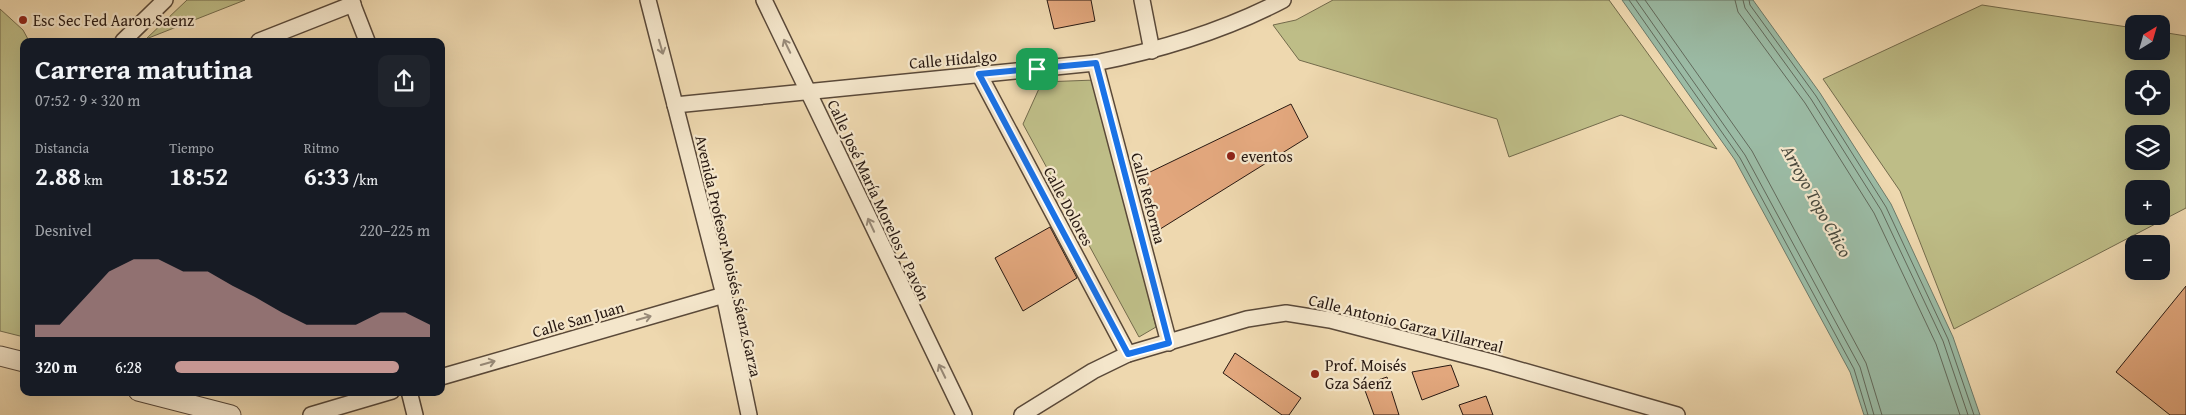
<!DOCTYPE html>
<html lang="es">
<meta charset="utf-8">
<style>
body{margin:0;font-family:"Gentium Book Plus",serif;background:#20242c;color:#f1f3f6;height:100vh;display:flex;flex-direction:column;font-size:19px;white-space:nowrap}
*{box-sizing:border-box;margin:0}
p{font-size:16px;color:#9ea1a6}
.icon{flex:none;width:28px;height:28px;fill:none;stroke:currentColor;stroke-width:2;stroke-linecap:round;stroke-linejoin:round}
.map{position:relative;flex:1;overflow:hidden}
.drawer{position:absolute;left:20px;top:38px;width:425px;height:358px;display:flex;flex-direction:column;background:#171b24;border-radius:10px;box-shadow:0 5px 20px #0002}
.drawer>*{flex:none}
.needle{width:32px;rotate:37deg}
.fabs{position:absolute;left:2125px;top:15px;display:grid;gap:10px}
.fabs a{display:grid;place-items:center;width:45px;height:45px;border-radius:10px;background:#171b24;box-shadow:0 5px 20px #0002;font-size:25px}
.pin{position:absolute;display:grid;place-items:center;width:42px;height:42px;color:#fff;margin:-21px;border-radius:10px;box-shadow:0 2px 8px #0006}
.round{display:grid;place-items:center;flex:none;width:52px;height:52px;border-radius:10px;background:#20242c}
.head{display:flex;align-items:center;justify-content:space-between;height:85px;padding:0 15px}
h1{font-size:28px;font-weight:600;line-height:38px}
.figures{display:grid;grid-template-columns:repeat(3,1fr);gap:8px;height:85px;padding:5px 15px}
.figures div{display:grid;align-content:center}
.figures b{font-size:25px;font-weight:600}
.figures small{font-size:14px;font-weight:400}
.figures p{font-size:14px}
.chart{height:140px;padding:10px 15px}
.chart p{display:flex;justify-content:space-between}
.chart svg{width:100%;height:90px;margin-top:5px;fill:#c59692;opacity:.7}
ul{padding:0 15px;list-style:none;font-size:16px}
li{display:grid;grid-template-columns:80px 60px 1fr;align-items:center;height:38px}
li i{height:12px;border-radius:6px;background:#c59692}
.map>svg:first-child{display:block}
</style>
<div class="map">
<svg width="2186" height="415" viewBox="0 0 2186 415">
<rect width="100%" height="100%" fill="#eed8af"/>
<filter id="stains"><feTurbulence type="fractalNoise" baseFrequency=".004" numOctaves="4"/><feColorMatrix values="0 0 0 0 .2 0 0 0 0 .09 0 0 0 0 .02 0 0 0 .5 -.17"/></filter>
<radialGradient id="worn" r=".72"><stop offset=".6" stop-color="#630" stop-opacity="0"/><stop offset="1" stop-color="#630" stop-opacity=".3"/></radialGradient>
<g fill="#bebd87" stroke="#736b4c" fill-rule="evenodd">
<polygon points="187,0 245,0 146,39"/>
<polygon points="1333,0 1609,0 1717,149 1621,115 1509,157 1497,119 1299,60 1273,25 1296,20"/>
<path d="M1982,5l152,23v23h27v-19l25,4v172l-232,121 -54,-138 -77,-112zM2134,79h27v27h-27zM2134,134h27v27h-27zM2134,189h27v27h-27z"/>
<polygon points="0,9 23,30 29,41 24,41 24,337 0,331"/>
<polygon points="1095,80 1156,327 1139,337 1023,124 1042,82"/>
</g>
<polygon fill="#9bbba5" stroke="#6d7a6a" points="1622,0 1753,0 1820,93 1891,204 1953,337 1980,415 1864,415 1850,372 1735,160"/>
<g fill="none" stroke-linecap="round" stroke-linejoin="round">
<g stroke="#626a5c" stroke-width="1">
<polyline points="1629,0 1740,158 1854,369 1868,415"/>
<polyline points="1636,0 1745,155 1860,367 1874,415"/>
<polyline points="1645,0 1752,151 1866,363 1882,415"/>
<polyline points="1735,0 1738,12 1805,103 1874,213 1936,344 1960,415"/>
<polyline points="1743,0 1745,8 1811,99 1881,210 1943,341 1968,415"/>
<polyline points="1749,0 1750,5 1816,96 1886,207 1948,339 1974,415"/>
</g>
</g>
<g fill="#e2a77d" stroke="#281912">
<polygon points="1047,0 1091,0 1095,21 1054,29"/>
<polygon points="1291,104 1308,137 1157,231 1146,174"/>
<polygon points="1050,227 1077,278 1023,311 995,258"/>
<polygon points="2186,286 2186,415 2170,415 2116,372"/>
<polygon points="1235,353 1301,398 1289,415 1282,415 1223,373"/>
<polygon points="1451,365 1459,386 1422,400 1412,372"/>
<polygon points="1387,377 1399,415 1374,415 1363,385"/>
<polygon points="1486,396 1493,415 1463,415 1459,405"/>
</g>
<g fill="none" stroke-linecap="round" stroke-linejoin="round">
<defs>
<g id="minor">
<polyline points="351,0 367,41"/>
<polyline points="648,0 724,295 749,415"/>
<polyline points="764,0 964,415"/>
<polyline points="1142,0 1152,51"/>
<polyline points="123,41 165,0"/>
<polyline points="259,41 353,4"/>
<polyline points="1095,63 1169,343"/>
<polyline points="979,74 1128,354"/>
<path d="M675,105l420,-42c65,-13 129,-32 188,-63"/>
<polyline points="441,377 724,295"/>
<polyline points="409,391 415,415"/>
<polyline points="311,415 392,391"/>
<polyline points="1022,415 1093,371 1128,354 1247,319 1286,313 1330,320 1492,362 1677,415"/>
</g>
<g id="tertiary">
<polyline points="0,356 24,362"/>
<polyline points="138,391 231,415"/>
</g>
</defs>
<use href="#minor" stroke="#5a4939" stroke-width="18"/>
<use href="#tertiary" stroke="#5a4939" stroke-width="21"/>
<use href="#minor" stroke="#f4e6cb" stroke-width="15"/>
<use href="#tertiary" stroke="#f4e6cb" stroke-width="19"/>
</g>
<defs><path id="oneway-shaft" d="M-6 0H5M1.5-3L5.5 0L1.5 3" fill="none" stroke-width="1.6" stroke-linecap="round" stroke-linejoin="round" transform="scale(1.25)"/></defs>
<g stroke="#988a78">
<use href="#oneway-shaft" transform="translate(787 46) rotate(-116)"/>
<use href="#oneway-shaft" transform="translate(661 47) rotate(74)"/>
<use href="#oneway-shaft" transform="translate(871 225) rotate(-115)"/>
<use href="#oneway-shaft" transform="translate(644 318) rotate(-16)"/>
<use href="#oneway-shaft" transform="translate(488 363) rotate(-16)"/>
<use href="#oneway-shaft" transform="translate(942 371) rotate(-116)"/>
</g>
<g fill="none" stroke-linecap="round" stroke-linejoin="round">
<defs>
<polygon id="route" points="1096,63 1169,343 1128,354 979,74"/>
</defs>
<use href="#route" stroke="#fff" stroke-width="10"/>
<use href="#route" stroke="#1a73e8" stroke-width="6"/>
</g>
<g fill="#8f2418" stroke="#f4e6cb" stroke-width="2">
<circle cx="23" cy="20" r="5"/>
<circle cx="1231" cy="156" r="5"/>
<circle cx="1315" cy="374" r="5"/>
</g>
<g text-anchor="middle" dominant-baseline="central" stroke-width="4.5" stroke-linejoin="round" paint-order="stroke">
<g font-size="16" fill="#281912" stroke="#f4e6cb" text-anchor="start">
<text x="33" y="20">Esc Sec Fed Aaron Saenz</text>
<text x="1241" y="156">eventos</text>
<text x="1325" y="365">Prof. Moisés<tspan x="1325" dy="18">Gza Sáenz</tspan></text>
</g>
<g font-size="16" fill="#281912" stroke="#f4e6cb">
<text transform="translate(953 59) rotate(-5)">Calle Hidalgo</text>
<text transform="translate(1149 198) rotate(75)">Calle Reforma</text>
<text transform="translate(879 200) rotate(65)">Calle José María Morelos y Pavón</text>
<text transform="translate(1069 206) rotate(62)">Calle Dolores</text>
<text transform="translate(729 256) rotate(77)">Avenida Profesor Moisés Sáenz Garza</text>
<text transform="translate(578 319) rotate(-16)">Calle San Juan</text>
<text transform="translate(1406 323) rotate(14)">Calle Antonio Garza Villarreal</text>
</g>
<g font-size="18" font-style="italic" fill="#4a4a3e" stroke="#f4e6cb">
<text transform="translate(1817 201) rotate(61)">Arroyo Topo Chico</text>
</g>
</g>
<rect width="100%" height="100%" filter="url(#stains)"/>
<rect width="100%" height="100%" fill="url(#worn)"/>
</svg>
<div class="fabs">
<a><svg class="needle" viewBox="-14 -14 28 28"><path d="M0-13l5 13h-10z" fill="#e53935"/><path d="M0 13l5-13h-10z" fill="#9ea1a6"/></svg></a>
<a><svg class="icon" aria-label="locate" viewBox="0 0 24 24"><circle cx="12" cy="12" r="6"/><path d="M12 2v4M12 18v4M2 12h4M18 12h4"/></svg></a>
<a><svg class="icon" aria-label="layers" viewBox="0 0 24 24"><path d="M12 4l9 5-9 5-9-5zM3 14l9 5 9-5"/></svg></a>
<a>+</a>
<a>−</a>
</div>
<div class="pin" style="left:1037px;top:69px;background:#1e9e55"><svg class="icon" aria-label="arrive" viewBox="0 0 24 24"><path d="M6 21V4h12l-3 4 3 4H6"/></svg></div>
<section class="drawer">
<div class="head"><div><h1>Carrera matutina</h1><p>07:52 · 9 × 320 m</p></div><a class="round"><svg class="icon" aria-label="share" viewBox="0 0 24 24"><path d="M12 15V3M7 8l5-5 5 5M5 13v7h14v-7"/></svg></a></div>
<div class="figures">
<div><p>Distancia</p><b>2.88<small> km</small></b></div>
<div><p>Tiempo</p><b>18:52</b></div>
<div><p>Ritmo</p><b>6:33<small> /km</small></b></div>
</div>
<div class="chart"><p><span>Desnivel</span>220–225 m</p>
<svg viewBox="0 0 160 44" preserveAspectRatio="none"><path d="M0 44V38L10 38L20 25L30 12L40 6L50 6L60 12L70 12L80 19L90 25L100 32L110 38L120 38L130 38L140 32L150 32L160 38V44z"/></svg>
</div>
<ul>
<li><b>320 m</b>6:28<i style="width:88%"></i></li>
</ul>
</section>
</div>
